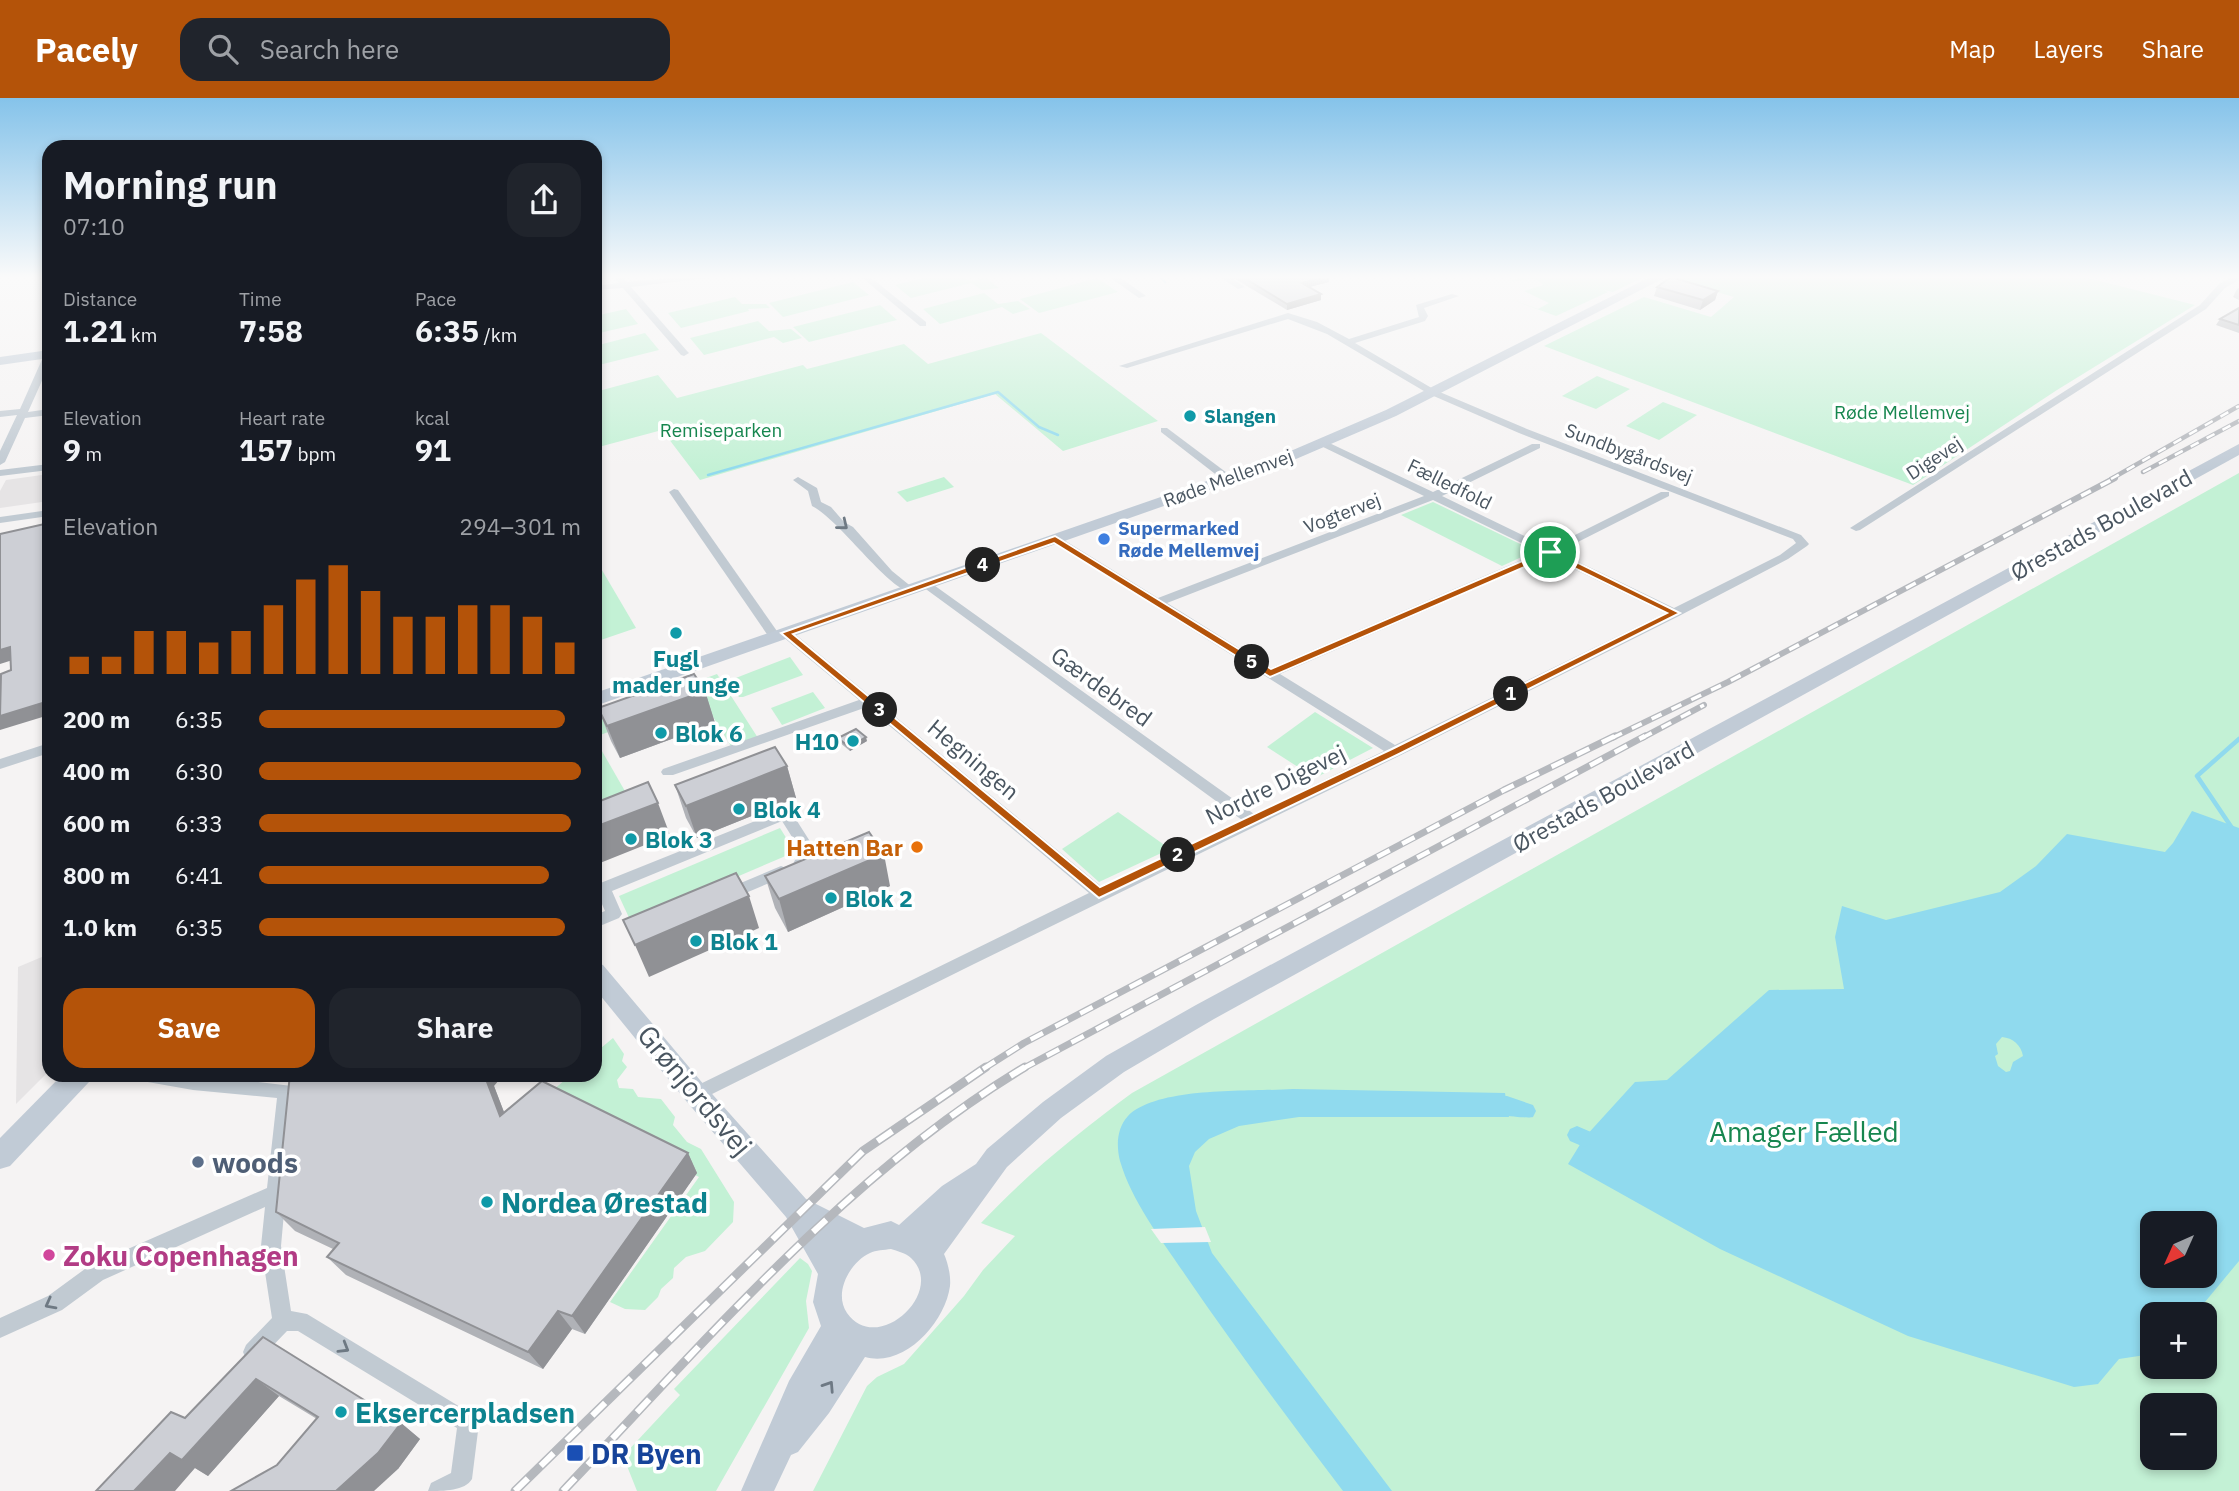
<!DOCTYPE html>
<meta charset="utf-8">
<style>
body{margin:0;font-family:"IBM Plex Sans",sans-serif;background:#20242c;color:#f1f3f6;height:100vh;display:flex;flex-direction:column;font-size:26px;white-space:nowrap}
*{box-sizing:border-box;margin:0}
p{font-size:23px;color:#9ea1a6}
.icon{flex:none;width:38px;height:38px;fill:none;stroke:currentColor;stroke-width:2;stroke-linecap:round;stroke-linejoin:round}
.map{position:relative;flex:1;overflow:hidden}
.side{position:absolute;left:42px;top:42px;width:560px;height:942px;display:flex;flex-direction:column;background:#171b24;border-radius:21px;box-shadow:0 4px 10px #0003}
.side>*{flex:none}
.needle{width:46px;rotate:225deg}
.tools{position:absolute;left:2140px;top:1113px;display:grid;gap:14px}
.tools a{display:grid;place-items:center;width:77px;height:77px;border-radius:14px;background:#171b24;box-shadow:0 4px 10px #0003;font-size:35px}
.pin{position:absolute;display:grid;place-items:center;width:60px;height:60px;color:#fff;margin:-30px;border:4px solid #fff;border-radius:50%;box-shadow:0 2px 7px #0007}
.km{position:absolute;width:35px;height:35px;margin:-18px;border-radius:50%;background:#222;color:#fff;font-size:19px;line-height:35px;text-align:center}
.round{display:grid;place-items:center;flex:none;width:74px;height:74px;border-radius:21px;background:#20242c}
.summary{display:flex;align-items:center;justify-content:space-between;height:119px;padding:0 21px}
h1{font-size:38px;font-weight:700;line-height:52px}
.figures{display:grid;grid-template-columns:repeat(3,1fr);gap:10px;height:119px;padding:7px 21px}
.figures div{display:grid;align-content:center}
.figures b{font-size:30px;font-weight:700}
.figures small{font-size:19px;font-weight:400}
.figures p{font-size:19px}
.chart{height:196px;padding:14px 21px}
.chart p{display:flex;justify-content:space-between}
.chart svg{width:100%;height:126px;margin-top:7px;stroke:#b45309;stroke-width:6}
.primary-button{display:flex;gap:14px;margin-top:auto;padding:14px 21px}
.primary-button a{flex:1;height:80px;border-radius:21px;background:#b45309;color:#fff;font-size:28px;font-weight:700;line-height:80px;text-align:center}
.primary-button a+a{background:#20242c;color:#f1f3f6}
ul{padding:0 21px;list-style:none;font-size:23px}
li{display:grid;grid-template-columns:112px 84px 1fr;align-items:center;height:52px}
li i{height:18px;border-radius:9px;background:#b45309}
header{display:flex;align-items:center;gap:42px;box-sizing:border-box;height:98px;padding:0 35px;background:#b45309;color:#fff}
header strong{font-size:33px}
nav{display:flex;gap:38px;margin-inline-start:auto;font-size:24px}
.search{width:490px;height:63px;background:#20242c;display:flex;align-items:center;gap:18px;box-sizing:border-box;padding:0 24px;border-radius:21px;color:#9ea1a6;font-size:26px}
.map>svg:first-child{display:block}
</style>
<header>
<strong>Pacely</strong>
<div class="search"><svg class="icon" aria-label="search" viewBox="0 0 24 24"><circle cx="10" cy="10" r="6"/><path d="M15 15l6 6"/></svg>Search here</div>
<nav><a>Map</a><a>Layers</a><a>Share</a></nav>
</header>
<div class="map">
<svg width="2239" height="1393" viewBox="0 0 2239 1393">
<rect width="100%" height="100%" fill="#f5f3f3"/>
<g fill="#e6e4e5">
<polygon points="49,376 49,403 0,410 0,393 6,382"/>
<polygon points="49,856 49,973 16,1006 18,869"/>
</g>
<g fill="#c3f1d5" fill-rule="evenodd">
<polygon points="931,178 962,178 969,183 986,180 999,190 982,192 971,185 911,200 895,187"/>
<path d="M1525,178h121l-33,16 -9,-2 4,2 -52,24 -46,-17 28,10 11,-6 -25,-12 19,-6c-9,-12 -21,-2 -33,-4z"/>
<polygon points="1682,178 2080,178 2195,207 2057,292 1913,387 1544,248 1644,199 1711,219 1734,199 1675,182"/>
<polygon points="1097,180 1118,194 1039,215 1020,201"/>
<polygon points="853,184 869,197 783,219 769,205"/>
<polygon points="984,195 998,206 1018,203 1030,211 1013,216 1002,209 940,226 923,211"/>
<polygon points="735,199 742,206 766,206 770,210 748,211 749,213 681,230 668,215"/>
<polygon points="880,207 897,222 809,244 793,229"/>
<polygon points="626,211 638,226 595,236 595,218"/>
<polygon points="758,223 769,233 791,231 802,240 783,245 774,239 704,257 690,240"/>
<polygon points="645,235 659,252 595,268 595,248"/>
<polygon points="1041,235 1158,323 1063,353 995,296 700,382 662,332 595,350 595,294 658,277 677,300 803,267 807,271 904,246 928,266"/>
<polygon points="1597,278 1630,291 1596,311 1562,298"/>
<polygon points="1663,304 1697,317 1659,342 1626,328"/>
<path d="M2239,375v1018h-1426l54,-105 10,-9 27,-13 60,-68 19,-26 32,-34 -34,-13c45,-48 98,-91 151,-130zM2152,1125h53v53h-53zM2152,1216h53v53h-53zM2152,1307h53v53h-53z"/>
<polygon points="944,379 954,389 907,404 897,394"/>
<polygon points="1433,404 1535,453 1502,468 1401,417"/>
<polygon points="599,467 636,530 595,544 595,468"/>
<polygon points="790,559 803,577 743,599 739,599 728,583"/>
<polygon points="717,576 758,640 732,650 701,599 595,639 595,621"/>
<polygon points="813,594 825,610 782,627 771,610"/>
<polygon points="1315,614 1373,650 1315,680 1267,649"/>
<polygon points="595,641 637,714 595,730"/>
<polygon points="1118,714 1170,751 1099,784 1062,751"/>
<polygon points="780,730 795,754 631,824 619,798"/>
<polygon points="613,940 624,956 622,963 627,969 617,982 619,990 633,991 638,999 661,1001 675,1019 673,1027 687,1044 701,1051 734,1104 733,1124 705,1153 686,1159 674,1170 673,1180 661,1191 658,1199 645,1212 625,1211 610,1204 699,1079 553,1004 541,1002 571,977 595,976 595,955"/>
<polygon points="800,1160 808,1166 812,1173 806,1203 809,1230 716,1393 637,1393 623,1358 680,1297 674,1291"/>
</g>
<g fill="#90daee" fill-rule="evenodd">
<path d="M2192,713l47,17v433l-44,53h-43v40l-33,5 -21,25 -24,3 -166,-51 -188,-87 -152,-85 16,-26 51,-56 32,-2 102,-90 75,-1 -9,-52 7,-31 44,14 114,-28 36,-26 31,-32 98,18 8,-9zM2002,939c11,1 19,8 21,19l-10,6 -3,9 -4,1 -8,-6 -3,-10 3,-2 -2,-10zM2152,1125h53v53h-53z"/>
<path d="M1293,991l212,4 4,24h-210l-60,9 -30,13 -14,13 -6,14 7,45 16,42 180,238h-49c-54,-71 -107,-142 -157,-215 -24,-36 -54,-74 -66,-115 -4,-16 -3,-33 8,-45 30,-30 123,-24 165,-27z"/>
</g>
<polygon fill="#f5f3f3" points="1205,1129 1211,1144 1161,1145 1151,1131"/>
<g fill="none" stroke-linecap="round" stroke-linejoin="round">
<g stroke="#90daee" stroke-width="2.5">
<polyline points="1160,178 1165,184"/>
<polyline points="708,377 998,294 1039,329 1058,337"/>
</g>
<polyline stroke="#90daee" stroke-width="4.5" points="2232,730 2197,678 2239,641"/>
<g fill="#90daee" fill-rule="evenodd">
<path d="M1487,998h20l26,9 3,6 -3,6c-5,2 -46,-3 -53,-6l-3,-6 3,-6z"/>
<polygon points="1577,1028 1591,1034 1594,1040 1591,1046 1584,1049 1570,1043 1567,1037 1570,1031"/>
</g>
<g fill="#c1cad2" fill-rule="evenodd">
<polygon points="44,178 49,178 49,182 46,182"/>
<polygon points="613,178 622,178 627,184 691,178 724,178 631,189 687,253 689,255 684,258 681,257 623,190 595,192 595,188 619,185"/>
<polygon points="860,178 869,178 926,224 926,228 920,228"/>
<polygon points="1108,178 1118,178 1146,198 1139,200"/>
<polygon points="1218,178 1228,178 1245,189 1238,191"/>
<polygon points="2234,178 2239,178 2239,182 2225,190 2206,211 1860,432 1856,433 1850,430 2200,207 2219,186"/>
<path d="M1452,196l7,2 -35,12 4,8 -3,5 -70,22 80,47 92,39 274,106 8,9 -2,2 -19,13 -109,57 -278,139 -427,209 -272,135 -6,3 -6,-3 -3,-5 3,-5 399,-196 -222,-186 -194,68h-10l-2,-3 2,-3 196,-69 -77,-64 -2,-3 2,-3h8l312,257 140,-67 -319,-233v-4h8l323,231 130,-63 -333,-210v-4h8l99,61 266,-102 -105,-51 -1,-2 5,-3 110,52 99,-48h8v4l-98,48 107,52 112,-56h8v4l-111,56 116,56 106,-53 16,-12 -3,-4 -274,-106 -90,-39 -102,-60 -39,-15 -161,49 -8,-2 169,-53 29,9 32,17 70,-22 -3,-12zM1433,402l107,52 -269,116 -104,-65zM1549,459l116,56 -270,132 -115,-71z"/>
<polygon points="49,254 49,267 28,314 49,311 49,317 25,320 5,364 0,367 0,353 17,317 0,319 0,313 20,311 44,257"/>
<polygon points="1161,330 1167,330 1231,378 1231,382 1223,382 1161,334"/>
<polygon points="49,366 49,372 0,378 0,372"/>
<path d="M798,379l19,11 4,14 10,5 13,15 9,5 39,44 21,17v4c-21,3 -74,-73 -101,-86l-4,-15 -15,-11z"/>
<polygon points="674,391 678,392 779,536 781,539 779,542 771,542 669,394"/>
<polygon points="49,412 49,418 0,425 0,419"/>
<polygon points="49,645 49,655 0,671 0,661"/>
<path d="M785,711l5,1 28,44 2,4c-4,8 -17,12 -25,10l-2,-4 2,-4 9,-4 -22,-35 -170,70 10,23 -3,4 -24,10v-13l10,-4 -10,-23 3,-4z"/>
<polygon points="781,768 786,770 788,774 786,778 729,802 724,800 721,796 724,792"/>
<path d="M134,976h59l99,12 3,5 -14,155 10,65 16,3 168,102 4,7 -7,56c-7,12 -28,12 -44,12l3,-8 20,-10 6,-45 -159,-97h-11l-27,28 -7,3 -7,-3 -3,-7 3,-7 26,-27 -11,-72 4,-39 -162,73 -41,30 -62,28v-20l48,-22 41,-30 178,-78 10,-90 -84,-8 -51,-9 -6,-2z"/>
</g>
<g fill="#c1cbd6" fill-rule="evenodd">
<polygon points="595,178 611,178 595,183"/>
<polygon points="1652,178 1668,178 1396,318 1289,364 595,608 595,595 1279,358 1386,312"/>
<polygon points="49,252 49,260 0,267 0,259"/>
<path d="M2239,346v11l-1025,564 -90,53 -63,46 -54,49 -63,87c4,9 7,22 6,32 -5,37 -46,82 -85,71l-36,56 -31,39 -7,3 -17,36h-33l48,-110 32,-55 -8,-24 5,-28 -32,-57 -99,-115 -92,-113v-27l8,3 102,121 101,113 58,29 27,-7 8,4 43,-39 34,-22 11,-15 56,-47 63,-46 90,-51zM891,1151c6,2 15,4 20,9 36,34 -34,98 -64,55 -14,-20 3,-51 23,-60 6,-3 14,-3 21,-4z"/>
<polygon points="63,976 93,976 89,984 10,1068 0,1071 0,1040"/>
</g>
<defs>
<g id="rail-far3">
<polyline points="2143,374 2239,323"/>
<polyline points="2111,381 2239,308"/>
</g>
<g id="rail-far2">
<polyline points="1612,640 1728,584 2115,380"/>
<polyline points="1642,640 1704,607"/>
</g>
<g id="rail-far1">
<polyline points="983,971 1024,945 1504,692 1615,638"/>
<polyline points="1022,971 1645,638"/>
</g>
<g id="rail">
<polyline points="515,1393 863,1053 986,969"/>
<path d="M563,1393c143,-150 283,-316 462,-424"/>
</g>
</defs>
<use href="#rail-far3" stroke="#b5b8bd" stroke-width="4.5"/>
<use href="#rail-far2" stroke="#b5b8bd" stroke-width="6"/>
<use href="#rail-far1" stroke="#b5b8bd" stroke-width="7"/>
<use href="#rail" stroke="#b5b8bd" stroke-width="9"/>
<use href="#rail-far3" stroke="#fff" stroke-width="2.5" stroke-dasharray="9" stroke-linecap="butt"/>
<use href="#rail-far2" stroke="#fff" stroke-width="3.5" stroke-dasharray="11" stroke-linecap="butt"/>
<use href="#rail-far1" stroke="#fff" stroke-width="4.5" stroke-dasharray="14" stroke-linecap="butt"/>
<use href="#rail" stroke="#fff" stroke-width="6" stroke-dasharray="18" stroke-linecap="butt"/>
</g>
<g fill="#b0b2b7">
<polygon points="1230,178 1329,178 1329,184 1309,189 1321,196 1321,202 1287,212"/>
<polygon points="1657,189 1718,193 1715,202 1700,212 1654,198"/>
<polygon points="2239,190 2239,202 2233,199 2237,191"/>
<polygon points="2239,210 2239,235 2216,227 2220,221"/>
<polygon points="705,593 715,625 620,660 611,643 598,610"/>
<polygon points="838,640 867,643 850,653 839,644"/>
<polygon points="787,668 796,700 697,740 686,720 675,687"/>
<polygon points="765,778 890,788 788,834 775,810"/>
<polygon points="494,988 504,1014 688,1055 697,1075 585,1236 572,1231 543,1271 346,1177 327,1159 333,1151 295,1133 276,1114"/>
<polygon points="263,1239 401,1325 420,1341 398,1371 277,1367 317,1321 279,1298 208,1378 195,1370 185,1320"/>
</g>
<g fill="#909195">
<polygon points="1327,178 1329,178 1329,184 1301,191 1302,185"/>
<polygon points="1718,193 1715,202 1700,212 1703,202"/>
<polygon points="1321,196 1321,202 1287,212 1287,206"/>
<polygon points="10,549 19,560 0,566 0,552"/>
<polygon points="705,593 715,625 620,660 607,628"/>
<polygon points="49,603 49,617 0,632 0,618"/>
<polygon points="866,639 867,643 850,653 849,649"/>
<polygon points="787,668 796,700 697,740 686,708"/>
<polygon points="658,705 670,737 595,767 595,729"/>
<polygon points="884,756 890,788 788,834 779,801"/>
<polygon points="749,798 759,830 649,879 635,847"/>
<polygon points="484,976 504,976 494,988 513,1038 500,1018"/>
<polygon points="688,1055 697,1075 585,1236 572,1218"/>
<polygon points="558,1213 572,1231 543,1271 528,1254"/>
<polygon points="256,1281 279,1298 208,1378 195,1370 175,1393 134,1393 170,1355"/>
<polygon points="401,1325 420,1341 398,1371 374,1393 336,1393"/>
</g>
<g fill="#cdcfd5" stroke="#909195" stroke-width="2">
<polygon points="1241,178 1327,178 1302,185 1321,196 1287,206"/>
<polygon points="1671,179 1718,193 1703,202 1657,189"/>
<polygon points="2239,210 2239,227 2220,221"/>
<polygon points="49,425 49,603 0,618 1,576 11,572 10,549 0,552 0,436"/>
<polygon points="694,576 705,593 607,628 598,610"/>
<polygon points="856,631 866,639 849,649 838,640"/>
<polygon points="775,649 787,668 686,708 675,687"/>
<polygon points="648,684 658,705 595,729 595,705"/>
<polygon points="869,734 884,756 779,801 765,778"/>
<polygon points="736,775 749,798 635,847 623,822"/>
<polygon points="290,976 484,976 500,1018 542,983 688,1055 572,1218 558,1213 528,1254 327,1159 339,1145 276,1114"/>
<polygon points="263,1239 401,1325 378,1355 336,1393 231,1393 277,1367 318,1319 256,1281 182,1362 170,1355 134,1393 96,1393 171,1314 185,1320"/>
</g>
<defs><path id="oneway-chevron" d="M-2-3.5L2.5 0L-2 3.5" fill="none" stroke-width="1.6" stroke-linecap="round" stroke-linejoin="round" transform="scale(1.75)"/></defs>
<g stroke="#6e7983">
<use href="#oneway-chevron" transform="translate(843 427) rotate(39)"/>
<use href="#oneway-chevron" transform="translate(50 1206) rotate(152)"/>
<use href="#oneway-chevron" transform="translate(344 1250) rotate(31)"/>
</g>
<use stroke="#6e7984" href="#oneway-chevron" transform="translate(829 1288) rotate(-57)"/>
<linearGradient id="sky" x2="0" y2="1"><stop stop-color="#85c3ea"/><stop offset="0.48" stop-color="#fafafa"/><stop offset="1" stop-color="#fafafa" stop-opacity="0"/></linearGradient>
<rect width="2239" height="373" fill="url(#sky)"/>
<path fill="#b45309" stroke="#fff" stroke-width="2" fill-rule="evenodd" d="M1055,438l216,133 279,-120 130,64 -281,141 -300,144 -318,-265zM1054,445l216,134 280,-121 117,57 -275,136 -292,138 -307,-253z"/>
<g fill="#0f9aa8" stroke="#fff" stroke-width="2.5">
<circle cx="1190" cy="318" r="7"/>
<circle cx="676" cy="535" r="7"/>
<circle cx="661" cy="635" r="7"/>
<circle cx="853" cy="643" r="7"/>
<circle cx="739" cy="711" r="7"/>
<circle cx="631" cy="741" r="7"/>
<circle cx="831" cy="800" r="7"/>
<circle cx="696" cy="843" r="7"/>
<circle cx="487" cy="1104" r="7"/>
<circle cx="341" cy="1314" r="7"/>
</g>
<circle fill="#3f7fe0" stroke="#fff" stroke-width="2.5" cx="1104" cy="441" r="7"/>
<circle fill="#e8710a" stroke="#fff" stroke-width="2.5" cx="917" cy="749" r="7"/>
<circle fill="#5c6f8a" stroke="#fff" stroke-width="2.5" cx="198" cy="1064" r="7"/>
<circle fill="#d1479c" stroke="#fff" stroke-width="2.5" cx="49" cy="1157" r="7"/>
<rect fill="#1a4fb4" stroke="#fff" stroke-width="2.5" x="566" y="1346" width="18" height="18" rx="3.5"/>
<g text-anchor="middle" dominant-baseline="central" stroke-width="7" stroke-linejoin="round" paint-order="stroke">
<g font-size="19" fill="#17864f" stroke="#fff">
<text x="1902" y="314">Røde Mellemvej</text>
<text x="721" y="332">Remiseparken</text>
</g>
<g font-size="19" font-weight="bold" fill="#0d838f" stroke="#fff" text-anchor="start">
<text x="1204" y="318">Slangen</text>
</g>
<g font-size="19" fill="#4a5661" stroke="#fff">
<text transform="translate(1629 355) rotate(21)">Sundbygårdsvej</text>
<text transform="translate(1934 360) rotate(-33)">Digevej</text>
<text transform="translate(1228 380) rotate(-20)">Røde Mellemvej</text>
<text transform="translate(1450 386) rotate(26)">Fælledfold</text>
<text transform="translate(1342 415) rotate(-21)">Vogtervej</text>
</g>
<g font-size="19" font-weight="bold" fill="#366cbe" stroke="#fff" text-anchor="start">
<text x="1118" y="430">Supermarked<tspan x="1118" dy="22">Røde Mellemvej</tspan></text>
</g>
<g font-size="23" fill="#4a5661" stroke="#fff">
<text transform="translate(2101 426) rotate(-29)">Ørestads Boulevard</text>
<text transform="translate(1102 588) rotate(36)">Gærdebred</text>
<text transform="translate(974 661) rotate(40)">Hegningen</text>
<text transform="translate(1275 686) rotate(-26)">Nordre Digevej</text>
<text transform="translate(1603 698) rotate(-29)">Ørestads Boulevard</text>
</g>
<g font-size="23" font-weight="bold" fill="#0d838f" stroke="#fff" text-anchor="start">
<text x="676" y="560" text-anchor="middle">Fugl<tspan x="676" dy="26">mader unge</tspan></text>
<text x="675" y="635">Blok 6</text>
<text x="839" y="643" text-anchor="end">H10</text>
<text x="753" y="711">Blok 4</text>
<text x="645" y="741">Blok 3</text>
<text x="845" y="800">Blok 2</text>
<text x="710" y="843">Blok 1</text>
</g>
<g font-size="23" font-weight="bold" fill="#c56008" stroke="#fff" text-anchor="end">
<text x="903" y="749">Hatten Bar</text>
</g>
<g font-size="28" fill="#4a5661" stroke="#fff">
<text transform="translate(695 992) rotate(50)">Grønjordsvej</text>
</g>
<g font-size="28" fill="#17864f" stroke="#fff">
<text x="1804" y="1033">Amager Fælled</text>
</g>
<g font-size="28" font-weight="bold" fill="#4e5e75" stroke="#fff" text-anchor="start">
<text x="212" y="1064">woods</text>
</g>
<g font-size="28" font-weight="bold" fill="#0d838f" stroke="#fff" text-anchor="start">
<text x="501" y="1104">Nordea Ørestad</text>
<text x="355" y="1314">Eksercerpladsen</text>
</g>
<g font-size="28" font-weight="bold" fill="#b23c85" stroke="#fff" text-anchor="start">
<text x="63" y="1157">Zoku Copenhagen</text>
</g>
<g font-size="28" font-weight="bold" fill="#164399" stroke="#fff" text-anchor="start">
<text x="591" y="1355">DR Byen</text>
</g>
</g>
</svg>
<div class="tools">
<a><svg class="needle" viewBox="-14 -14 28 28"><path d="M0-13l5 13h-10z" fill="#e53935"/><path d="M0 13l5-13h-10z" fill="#9ea1a6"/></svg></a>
<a>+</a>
<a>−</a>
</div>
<div class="pin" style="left:1550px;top:454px;background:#1e9e55"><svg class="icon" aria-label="arrive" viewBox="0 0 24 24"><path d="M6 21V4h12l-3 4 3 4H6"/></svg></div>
<b class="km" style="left:1511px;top:596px">1</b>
<b class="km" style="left:1178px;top:757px">2</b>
<b class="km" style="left:880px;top:612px">3</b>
<b class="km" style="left:983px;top:467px">4</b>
<b class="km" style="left:1252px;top:564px">5</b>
<section class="side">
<div class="summary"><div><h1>Morning run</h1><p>07:10</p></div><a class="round"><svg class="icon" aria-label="share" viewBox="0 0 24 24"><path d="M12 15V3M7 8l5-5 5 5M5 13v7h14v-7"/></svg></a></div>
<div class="figures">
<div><p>Distance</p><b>1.21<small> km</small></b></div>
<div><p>Time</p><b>7:58</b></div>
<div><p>Pace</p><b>6:35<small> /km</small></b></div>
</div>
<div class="figures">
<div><p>Elevation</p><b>9<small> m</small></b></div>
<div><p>Heart rate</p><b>157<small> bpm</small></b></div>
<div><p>kcal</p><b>91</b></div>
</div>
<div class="chart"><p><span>Elevation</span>294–301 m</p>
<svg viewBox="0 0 160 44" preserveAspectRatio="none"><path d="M5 44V38M15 44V38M25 44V29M35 44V29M45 44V33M55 44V29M65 44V20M75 44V11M85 44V6M95 44V15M105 44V24M115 44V24M125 44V20M135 44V20M145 44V24M155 44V33"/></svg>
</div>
<ul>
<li><b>200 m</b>6:35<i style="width:95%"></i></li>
<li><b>400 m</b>6:30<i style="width:100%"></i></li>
<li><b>600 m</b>6:33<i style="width:97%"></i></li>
<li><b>800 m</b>6:41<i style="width:90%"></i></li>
<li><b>1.0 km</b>6:35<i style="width:95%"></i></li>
</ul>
<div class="primary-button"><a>Save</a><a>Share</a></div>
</section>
</div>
